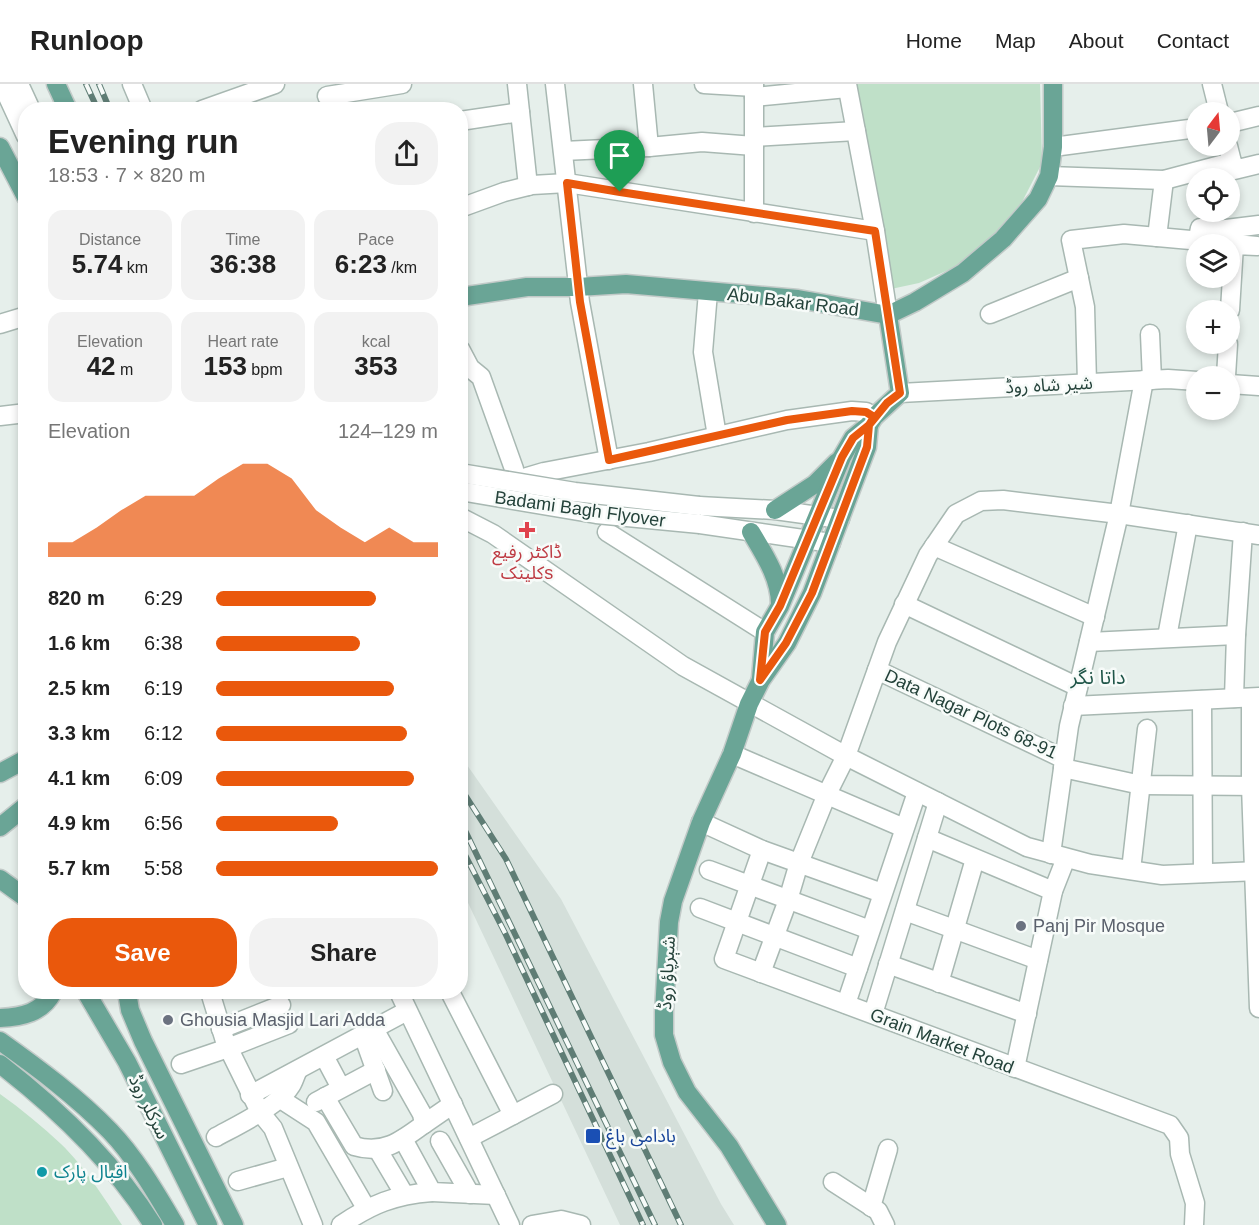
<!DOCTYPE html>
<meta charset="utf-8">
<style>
body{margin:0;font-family:Helvetica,"Noto Sans Arabic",sans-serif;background:#f2f2f2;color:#222;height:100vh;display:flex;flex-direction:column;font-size:22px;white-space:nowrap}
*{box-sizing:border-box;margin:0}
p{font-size:20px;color:#767676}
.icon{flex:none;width:33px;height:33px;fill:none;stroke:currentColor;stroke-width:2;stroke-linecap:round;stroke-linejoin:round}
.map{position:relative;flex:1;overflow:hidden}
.sheet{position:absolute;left:18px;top:18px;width:450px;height:897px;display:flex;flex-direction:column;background:#fff;border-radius:24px;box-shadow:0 3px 9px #0003}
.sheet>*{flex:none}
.needle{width:39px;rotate:16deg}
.buttons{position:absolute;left:1186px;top:18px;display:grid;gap:12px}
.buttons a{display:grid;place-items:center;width:54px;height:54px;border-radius:50%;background:#fff;box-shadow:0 3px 9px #0003;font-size:30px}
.pin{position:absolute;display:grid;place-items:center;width:51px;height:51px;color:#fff;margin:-62px -26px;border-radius:50% 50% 50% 0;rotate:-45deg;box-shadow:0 0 6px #0007}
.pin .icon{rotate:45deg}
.round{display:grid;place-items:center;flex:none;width:63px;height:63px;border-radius:24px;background:#f2f2f2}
.headline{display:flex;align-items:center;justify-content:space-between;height:102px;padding:0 30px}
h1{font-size:33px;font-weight:600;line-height:45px}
.metrics{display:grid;grid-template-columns:repeat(3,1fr);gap:9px;height:102px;padding:6px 30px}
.metrics div{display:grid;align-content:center;border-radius:15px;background:#f2f2f2;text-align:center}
.metrics b{font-size:26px;font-weight:600}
.metrics small{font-size:16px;font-weight:400}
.metrics p{font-size:16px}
.chart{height:168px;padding:12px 30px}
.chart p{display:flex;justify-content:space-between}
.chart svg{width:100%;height:108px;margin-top:6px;fill:#ea580c;opacity:.7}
.action{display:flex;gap:12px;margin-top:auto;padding:12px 30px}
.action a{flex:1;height:69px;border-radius:24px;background:#ea580c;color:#fff;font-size:24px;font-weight:600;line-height:69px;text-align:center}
.action a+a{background:#f2f2f2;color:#222}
ul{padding:0 30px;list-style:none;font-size:20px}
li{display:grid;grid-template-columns:96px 72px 1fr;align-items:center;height:45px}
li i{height:15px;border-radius:8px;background:#ea580c}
header{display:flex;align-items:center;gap:36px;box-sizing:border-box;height:84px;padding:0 30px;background:#fff;border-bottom:2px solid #e0e0e0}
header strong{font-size:28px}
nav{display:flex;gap:33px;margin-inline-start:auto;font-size:21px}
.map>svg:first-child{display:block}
</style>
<header>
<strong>Runloop</strong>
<nav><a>Home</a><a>Map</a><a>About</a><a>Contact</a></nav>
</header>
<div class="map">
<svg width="1259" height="1141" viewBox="0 0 1259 1141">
<rect width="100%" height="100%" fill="#e6efeb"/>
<polygon fill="#d4dfda" points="460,671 561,815 721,1120 734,1141 620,1141 461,804"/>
<g fill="#bfe0c8">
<polygon points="852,0 1040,0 1042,79 1022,118 971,176 919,199 891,205"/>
<path d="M0,1010c21,15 42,32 61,50 22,21 44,55 61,81h-122z"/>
</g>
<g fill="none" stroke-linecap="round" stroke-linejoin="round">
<defs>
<g id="minor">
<polyline points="2,0 26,52"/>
<polyline points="19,0 31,26"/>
<polyline points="132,0 143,26"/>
<polyline points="517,0 528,102"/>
<polyline points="555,0 580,218 609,376"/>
<polyline points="643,0 649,63"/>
<polyline points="704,0 754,3"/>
<polyline points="754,0 754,129"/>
<polyline points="847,0 875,147 888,231"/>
<polyline points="1212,0 1219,28"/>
<polyline points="327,12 402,0"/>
<polyline points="754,13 847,4"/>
<polyline points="202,26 275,0"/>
<polyline points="460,37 520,28"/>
<polyline points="1230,39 1259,32"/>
<polyline points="754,53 856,47"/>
<polyline points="1228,62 1234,86 1259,80"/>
<polyline points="1053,63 1197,44"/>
<polyline points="563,67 649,63 702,58 754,62"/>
<polyline points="1049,92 1164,96 1232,78"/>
<polyline points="460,124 504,108 532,101 567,99 875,147"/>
<polyline points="1199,149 1200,144 1218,146 1259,141"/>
<polyline points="1157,153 1164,96"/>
<polyline points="708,208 703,268 717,352"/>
<polyline points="990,230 1079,194"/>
<polyline points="0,240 26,232"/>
<polyline points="1150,250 1152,296"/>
<polyline points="460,265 470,284 481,293 514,385"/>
<polyline points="1226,292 1228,260"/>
<polyline points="1087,299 1085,223 1071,156 1124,150 1257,162 1234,161 1230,226"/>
<polyline points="1230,300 1259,302"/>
<polyline points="900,309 1168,295 1197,297"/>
<polyline points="0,332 26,329"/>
<polyline points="510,398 544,388 649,368 787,336 852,327 866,328 874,333"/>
<polyline points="699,422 775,426 840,435"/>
<polyline points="460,433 493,450 683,582 846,672 1027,763 1090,780 1162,791 1259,787"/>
<polyline points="700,440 831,459"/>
<polyline points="607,448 765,548"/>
<polyline points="934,462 1095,533"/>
<polyline points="904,520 1078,603"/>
<polyline points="1167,553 1188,440"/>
<polyline points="1089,558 1236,551"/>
<polyline points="877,586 1064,675"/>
<polyline points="1234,614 1236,551 1243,448"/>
<polyline points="1251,614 1251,702 1259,924"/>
<polyline points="1202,616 1203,789"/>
<polyline points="1073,622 1259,613"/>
<polyline points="732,670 904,744"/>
<polyline points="1063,684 1141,701 1259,702"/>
<polyline points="701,738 762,766 882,809"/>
<polyline points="927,754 1053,807"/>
<polyline points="762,766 724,875 1170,1041 1179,1054 1180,1070 1195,1119 1194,1141"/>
<polyline points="1051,770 1069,642 1119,430 1144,296"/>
<polyline points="709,786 870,846"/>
<polyline points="1131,786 1147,645"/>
<polyline points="700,824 858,884"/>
<polyline points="905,827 1038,876"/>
<polyline points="888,880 1027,930"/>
<polyline points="761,889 788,816 799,779 827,710 846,672 887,558 928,471 956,430 981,417 1003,416 1119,430 1259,451"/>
<polyline points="939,899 975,775"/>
<polyline points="210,908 225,957 260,1028 273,1044 313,1141"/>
<polyline points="399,908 510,1141"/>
<polyline points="450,908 513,1031"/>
<polyline points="846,920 917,708"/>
<polyline points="873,930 938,718"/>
<polyline points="221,945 281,921"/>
<polyline points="363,951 383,1007"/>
<polyline points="324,972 341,1004"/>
<polyline points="181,980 228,964 289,940"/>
<polyline points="1015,984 1053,807 1066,774"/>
<polyline points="250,1011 407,927"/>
<path d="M325,1013l29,49c29,9 47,-5 70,-22l-2,-10 -48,-85"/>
<polyline points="279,1014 316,1038 366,1124"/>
<polyline points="316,1018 376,986"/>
<polyline points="424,1040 453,1020"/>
<path d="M216,1053c20,-11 62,-31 74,-50 4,-5 5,-12 8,-17"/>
<polyline points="469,1054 553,1010"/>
<polyline points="403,1055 432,1108 496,1111"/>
<polyline points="440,1057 470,1110"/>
<polyline points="378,1066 404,1110"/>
<polyline points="238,1097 288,1083"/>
<polyline points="833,1098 878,1127 885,1141"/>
<polyline points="871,1123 888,1065"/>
<path d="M341,1141c31,-21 53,-30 91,-33"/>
<polyline points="532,1141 561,1136 581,1141"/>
</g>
<g id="major">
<polyline points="56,0 68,26"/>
<polyline points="0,63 26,113"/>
<polyline points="460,213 527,203 578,203 626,200 798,215 888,231 915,218 963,189 1003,155 1038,115 1049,92 1053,63 1053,0"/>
<polyline points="775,426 815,400 837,378"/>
<path d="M751,448c13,22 29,46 29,72"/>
<polyline points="761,594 765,548 780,522 842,373 853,354 869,341 874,333 900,309 888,231"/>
<polyline points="0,689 26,675"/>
<polyline points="0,743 26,722"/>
<polyline points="0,795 26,814"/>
<polyline points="86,908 127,978 208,1141"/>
<polyline points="127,908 130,926 143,957 234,1141"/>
<path d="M0,934c22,-1 42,-5 53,-26"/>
<path d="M0,957c38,27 77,56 110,90 26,27 46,62 65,94"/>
<path d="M0,980c58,45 114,98 153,161"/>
<polyline points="777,1141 729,1062 687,1008 672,978 664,951 664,928 669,838 673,817 701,738 732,670 749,620 761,596 787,559 812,509 867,363 869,341"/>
</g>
</defs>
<use href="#minor" stroke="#a8b8b2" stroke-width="21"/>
<use href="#major" stroke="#c2cac8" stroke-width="21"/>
<use href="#minor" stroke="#fff" stroke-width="18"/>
<use href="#major" stroke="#6aa596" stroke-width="18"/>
<defs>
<g id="rail">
<polyline points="86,0 98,26"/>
<polyline points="99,0 110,26"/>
<polyline points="460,703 506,775 681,1141"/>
<polyline points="460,736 655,1141"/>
<polyline points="460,761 505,849 643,1141"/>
</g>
</defs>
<use href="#rail" stroke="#5f7d75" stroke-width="6"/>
<use href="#rail" stroke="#f7fbf9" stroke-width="4" stroke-dasharray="11" stroke-linecap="butt"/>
<defs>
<g id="minor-bridge">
<polyline points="460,389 575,408 699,422"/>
<polyline points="460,407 596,430 700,440"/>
</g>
</defs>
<use href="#minor-bridge" stroke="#a8b8b2" stroke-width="21" stroke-linecap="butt"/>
<use href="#minor-bridge" stroke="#fff" stroke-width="18"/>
</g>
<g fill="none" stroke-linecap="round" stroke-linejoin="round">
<defs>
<polyline id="route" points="620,108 567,99 580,218 609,376 787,336 852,327 866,328 874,333 869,341 867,363 812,509 786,559 760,596 765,548 780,522 842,373 853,354 869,341 887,319 900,309 875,147 620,108"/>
</defs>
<use href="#route" stroke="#fff" stroke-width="12"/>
<use href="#route" stroke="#ea580c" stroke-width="8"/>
</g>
<path fill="#e0444e" stroke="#f7fbf9" stroke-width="2" d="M524 437h6v6h6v6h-6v6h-6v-6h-6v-6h6z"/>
<g fill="#6b7280" stroke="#f7fbf9" stroke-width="2">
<circle cx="1021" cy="842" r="6"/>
<circle cx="168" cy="936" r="6"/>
</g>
<rect fill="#1a4fb4" stroke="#f7fbf9" stroke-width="2" x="585" y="1044" width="16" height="16" rx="3"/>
<circle fill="#0f9aa8" stroke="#f7fbf9" stroke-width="2" cx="42" cy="1088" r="6"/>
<g text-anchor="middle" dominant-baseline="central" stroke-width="5" stroke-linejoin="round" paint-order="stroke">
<g font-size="18" fill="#24423a" stroke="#f7fbf9">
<text transform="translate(793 218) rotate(7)">Abu Bakar Road</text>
<text transform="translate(1049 301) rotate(-3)">شیر شاہ روڈ</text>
<text transform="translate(580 425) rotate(8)">Badami Bagh Flyover</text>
<text transform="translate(971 630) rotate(25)">Data Nagar Plots 68-91</text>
<text transform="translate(667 889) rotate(-87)">شېرپاؤ روڈ</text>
<text transform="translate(942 957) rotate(21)">Grain Market Road</text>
<text transform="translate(149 1023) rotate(64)">سرکلر روڈ</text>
</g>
<g font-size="18" fill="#be3a42" stroke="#f7fbf9">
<text x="527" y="468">ڈاکٹر رفیع<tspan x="527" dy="21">کلینکs</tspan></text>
</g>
<g font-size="18" fill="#5b616d" stroke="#f7fbf9" text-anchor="start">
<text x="1033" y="842">Panj Pir Mosque</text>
<text x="180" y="936">Ghousia Masjid Lari Adda</text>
</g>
<g font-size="18" fill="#164399" stroke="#f7fbf9" text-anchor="start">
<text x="606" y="1052">بادامی باغ</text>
</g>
<g font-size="18" fill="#0d838f" stroke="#f7fbf9" text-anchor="start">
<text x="54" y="1088">اقبال پارک</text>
</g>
<g font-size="20" fill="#1f5548" stroke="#f7fbf9">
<text x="1098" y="593">داتا نگر</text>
</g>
</g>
</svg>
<div class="buttons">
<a><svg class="needle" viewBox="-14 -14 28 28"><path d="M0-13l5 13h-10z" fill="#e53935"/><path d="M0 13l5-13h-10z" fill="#767676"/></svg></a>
<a><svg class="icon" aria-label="locate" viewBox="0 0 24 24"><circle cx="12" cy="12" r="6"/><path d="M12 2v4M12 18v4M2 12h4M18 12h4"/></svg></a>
<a><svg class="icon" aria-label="layers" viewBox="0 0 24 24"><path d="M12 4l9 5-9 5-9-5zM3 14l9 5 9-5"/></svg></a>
<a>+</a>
<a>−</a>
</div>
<div class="pin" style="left:620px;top:108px;background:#1e9e55"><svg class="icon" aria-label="arrive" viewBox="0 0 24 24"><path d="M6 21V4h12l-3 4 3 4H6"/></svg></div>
<section class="sheet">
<div class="headline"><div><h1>Evening run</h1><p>18:53 · 7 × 820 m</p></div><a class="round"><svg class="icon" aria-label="share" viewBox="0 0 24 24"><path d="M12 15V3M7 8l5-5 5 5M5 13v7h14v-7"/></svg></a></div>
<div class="metrics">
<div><p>Distance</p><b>5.74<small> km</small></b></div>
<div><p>Time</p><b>36:38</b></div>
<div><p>Pace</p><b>6:23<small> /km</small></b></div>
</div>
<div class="metrics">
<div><p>Elevation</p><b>42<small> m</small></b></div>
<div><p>Heart rate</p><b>153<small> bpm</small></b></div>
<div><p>kcal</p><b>353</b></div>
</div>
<div class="chart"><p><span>Elevation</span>124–129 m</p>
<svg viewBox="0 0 160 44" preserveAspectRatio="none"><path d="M0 44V38L10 38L20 32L30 25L40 19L50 19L60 19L70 12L80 6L90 6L100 12L110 25L120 32L130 38L140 32L150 38L160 38V44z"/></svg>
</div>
<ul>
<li><b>820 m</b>6:29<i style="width:72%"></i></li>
<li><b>1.6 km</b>6:38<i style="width:65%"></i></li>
<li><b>2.5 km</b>6:19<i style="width:80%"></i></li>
<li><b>3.3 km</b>6:12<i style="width:86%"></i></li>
<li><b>4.1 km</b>6:09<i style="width:89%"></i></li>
<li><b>4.9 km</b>6:56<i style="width:55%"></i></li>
<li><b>5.7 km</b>5:58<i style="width:100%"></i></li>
</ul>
<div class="action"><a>Save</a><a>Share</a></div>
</section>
</div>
